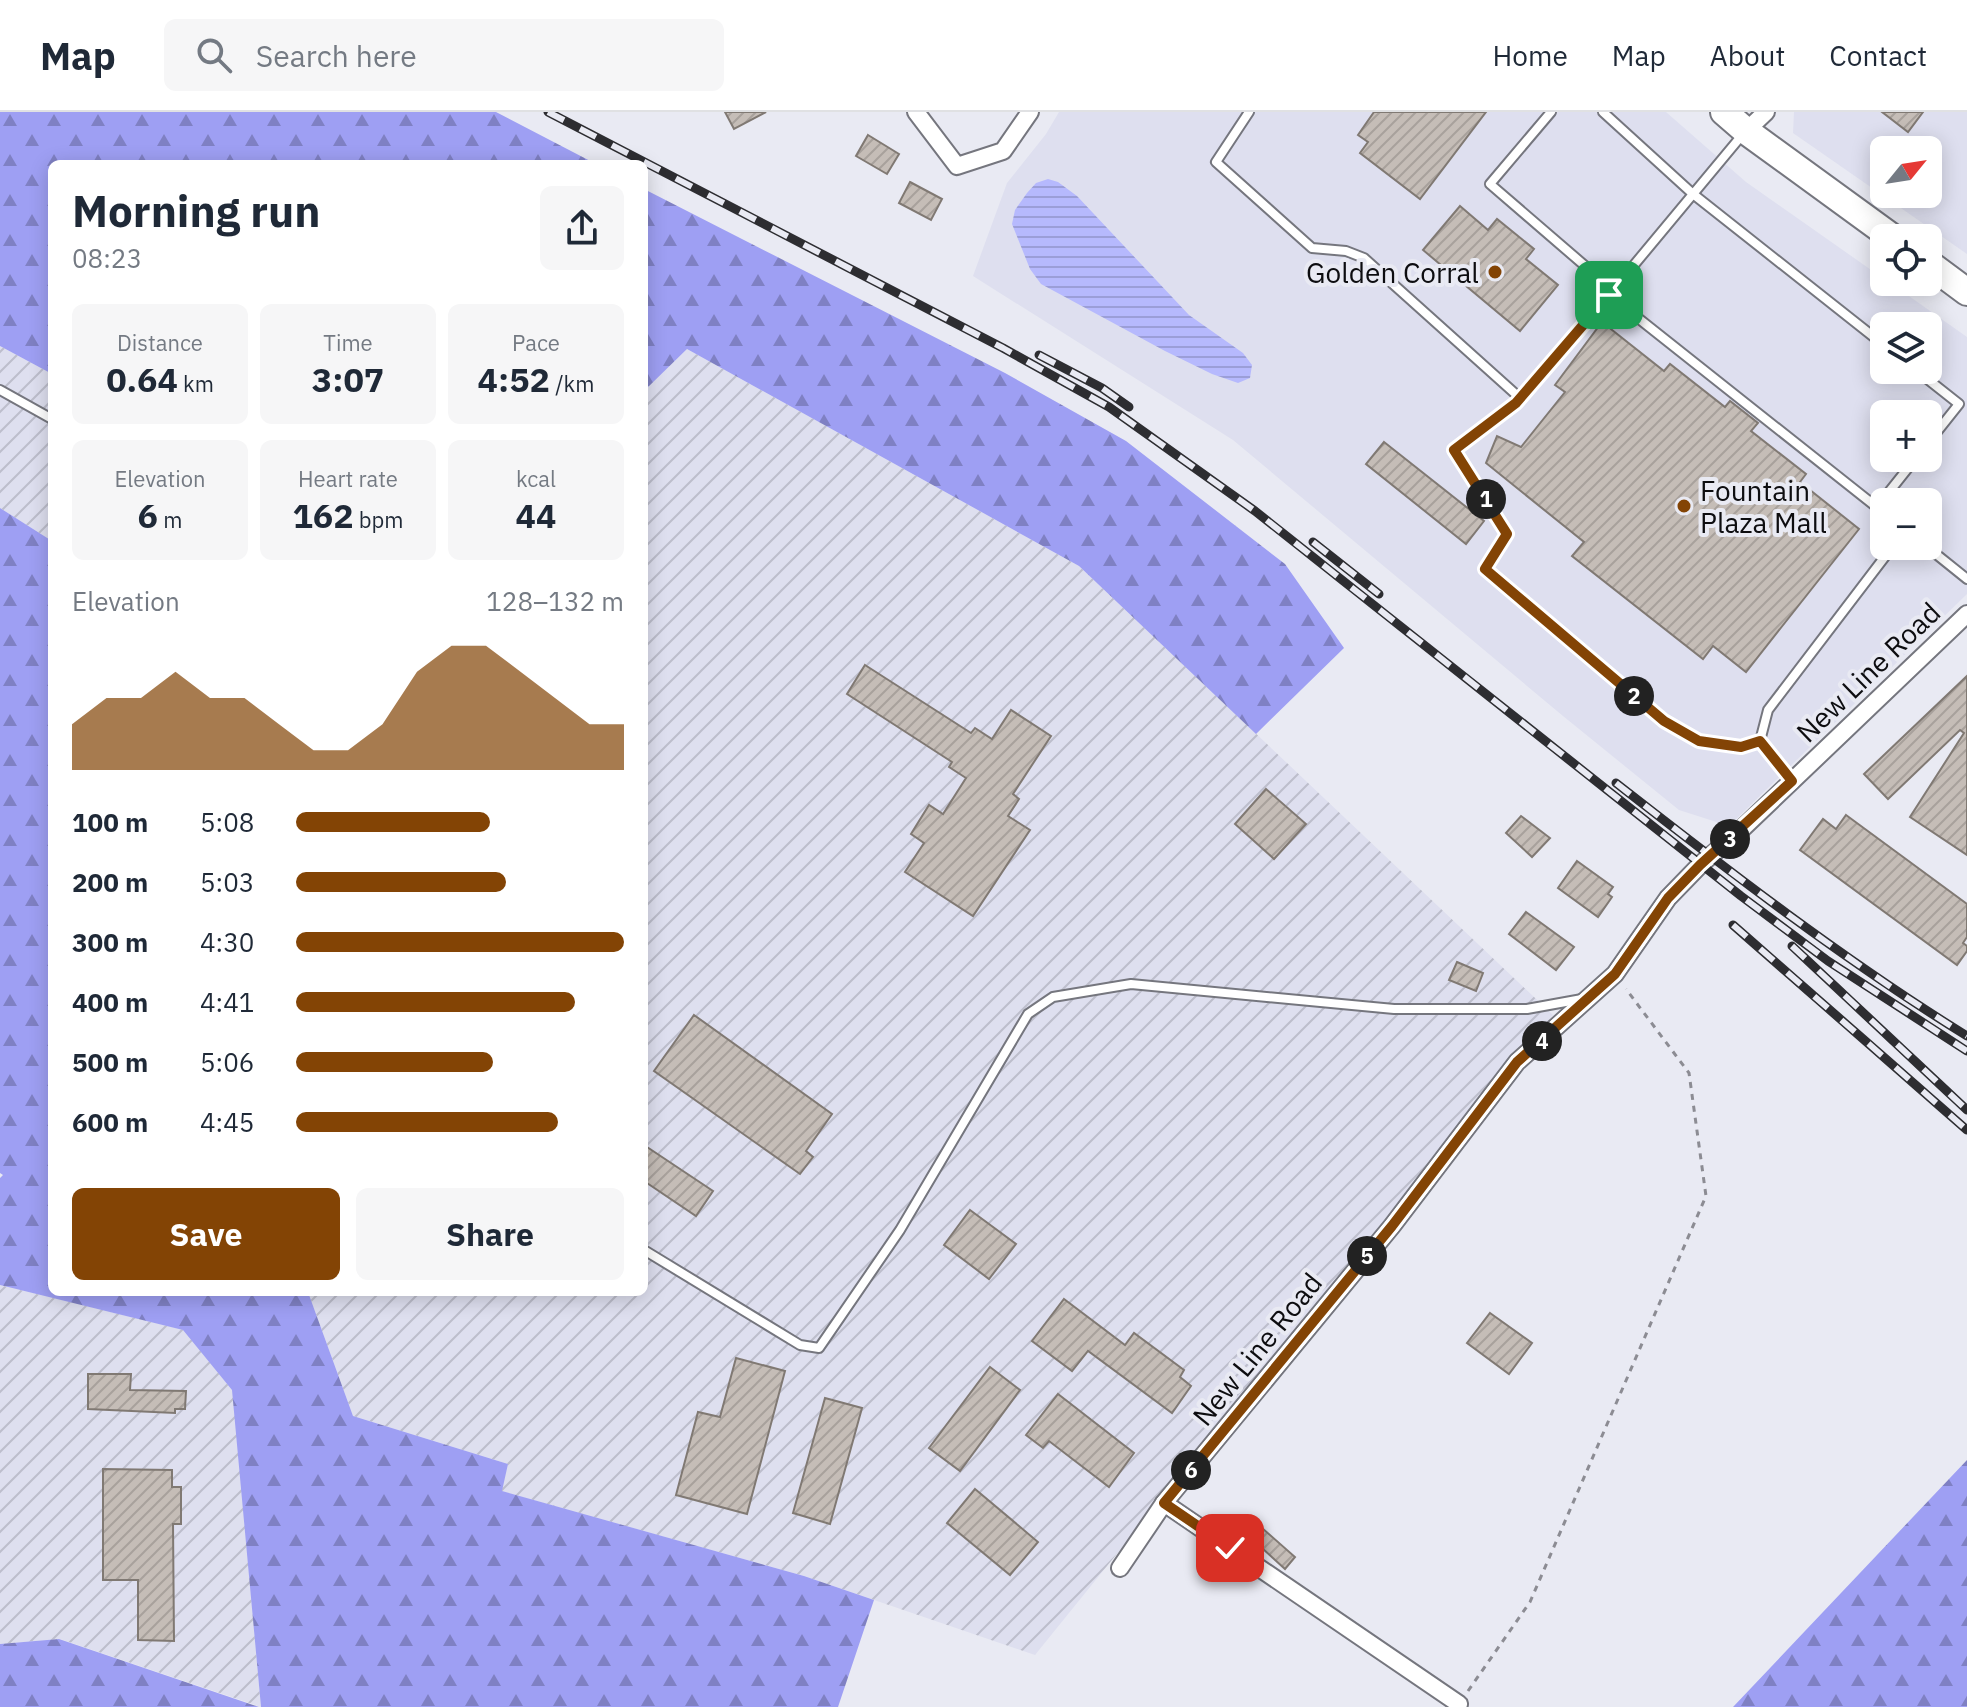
<!DOCTYPE html>
<meta charset="utf-8">
<style>
body{margin:0;font-family:"IBM Plex Sans",sans-serif;background:#f6f6f7;color:#1f2937;height:100vh;display:flex;flex-direction:column;font-size:30px;white-space:nowrap}
*{box-sizing:border-box;margin:0}
p{font-size:26px;color:#747a83}
.icon{flex:none;width:44px;height:44px;fill:none;stroke:currentColor;stroke-width:2;stroke-linecap:round;stroke-linejoin:round}
.map{position:relative;flex:1;overflow:hidden}
.panel{position:absolute;left:48px;top:48px;width:600px;height:1136px;display:flex;flex-direction:column;background:#fff;border-radius:12px;box-shadow:0 4px 20px #0003}
.panel>*{flex:none}
.needle{width:52px;rotate:60deg}
.fabs{position:absolute;left:1870px;top:24px;display:grid;gap:16px}
.fabs a{display:grid;place-items:center;width:72px;height:72px;border-radius:12px;background:#fff;box-shadow:0 4px 20px #0003;font-size:40px}
.pin{position:absolute;display:grid;place-items:center;width:68px;height:68px;color:#fff;margin:-34px;border-radius:16px;box-shadow:0 4px 12px #0006}
.km{position:absolute;width:40px;height:40px;margin:-20px;border-radius:50%;background:#222;color:#fff;font-size:22px;line-height:40px;text-align:center}
.round{display:grid;place-items:center;flex:none;width:84px;height:84px;border-radius:12px;background:#f6f6f7}
.headline{display:flex;align-items:center;justify-content:space-between;height:136px;padding:0 24px}
h1{font-size:44px;font-weight:700;line-height:60px}
.stats{display:grid;grid-template-columns:repeat(3,1fr);gap:12px;height:136px;padding:8px 24px}
.stats div{display:grid;align-content:center;border-radius:12px;background:#f6f6f7;text-align:center}
.stats b{font-size:34px;font-weight:700}
.stats small{font-size:22px;font-weight:400}
.stats p{font-size:22px}
.chart{height:224px;padding:16px 24px}
.chart p{display:flex;justify-content:space-between}
.chart svg{width:100%;height:144px;margin-top:8px;fill:#834405;opacity:.7}
.primary-button{display:flex;gap:16px;margin-top:auto;padding:16px 24px}
.primary-button a{flex:1;height:92px;border-radius:12px;background:#834405;color:#fff;font-size:32px;font-weight:700;line-height:92px;text-align:center}
.primary-button a+a{background:#f6f6f7;color:#1f2937}
ul{padding:0 24px;list-style:none;font-size:26px}
li{display:grid;grid-template-columns:128px 96px 1fr;align-items:center;height:60px}
li i{height:20px;border-radius:10px;background:#834405}
header{display:flex;align-items:center;gap:48px;box-sizing:border-box;height:112px;padding:0 40px;background:#fff;border-bottom:2px solid #e0e1e3}
header strong{font-size:38px}
nav{display:flex;gap:44px;margin-inline-start:auto;font-size:28px}
.search{width:560px;height:72px;background:#f6f6f7;display:flex;align-items:center;gap:20px;box-sizing:border-box;padding:0 28px;border-radius:12px;color:#747a83;font-size:30px}
.map>svg:first-child{display:block}
</style>
<header>
<strong>Map</strong>
<div class="search"><svg class="icon" aria-label="search" viewBox="0 0 24 24"><circle cx="10" cy="10" r="6"/><path d="M15 15l6 6"/></svg>Search here</div>
<nav><a>Home</a><a>Map</a><a>About</a><a>Contact</a></nav>
</header>
<div class="map">
<svg width="1967" height="1595" viewBox="0 0 1967 1595">
<defs>
<pattern id="industrial-furrows" width="10" height="10" patternUnits="userSpaceOnUse" patternTransform="scale(2)"><rect width="10" height="10" fill="#dedfef"/><path d="M-1 1l2-2M0 10L10 0M9 11l2-2" fill="none" stroke="#bdbecc"/></pattern>
<pattern id="forest-firs" width="22" height="20" patternUnits="userSpaceOnUse" patternTransform="scale(2)"><rect width="22" height="20" fill="#9e9ff3"/><path d="M5 1l3.5 6h-7zM16 11l3.5 6h-7z" fill="#7f80c3"/></pattern>
<pattern id="water-rules" width="6" height="5" patternUnits="userSpaceOnUse" patternTransform="scale(2)"><rect width="6" height="5" fill="#b6b9fd"/><path d="M0 2.5h6" fill="none" stroke="#9b9ed8"/></pattern>
<pattern id="building-hatch" width="6" height="6" patternUnits="userSpaceOnUse" patternTransform="scale(2)"><rect width="6" height="6" fill="#c5bdb7"/><path d="M-1 1l2-2M0 6l6-6M5 7l2-2" fill="none" stroke="#a8a19c"/></pattern>
</defs>
<rect width="100%" height="100%" fill="#e9eaf3"/>
<g fill="#dedfef" fill-rule="evenodd">
<path d="M1059,0h607l80,70 138,97v3h5l78,55v257l-238,232 -50,-16 -116,-94 -330,-276 -260,-164 34,-93 39,-49zM1884,214h44v44h-44zM1884,302h44v44h-44zM1884,390h44v44h-44z"/>
<path d="M1794,0h173v142l-174,-121zM1884,38h44v44h-44z"/>
</g>
<g fill="url(#industrial-furrows)">
<polygon points="0,234 52,262 52,429 0,396"/>
<polygon points="687,237 1079,454 1553,903 1035,1543 804,1464 501,1379 508,1352 353,1304 308,1180 644,1180 644,279"/>
<polygon points="0,1173 184,1218 233,1279 261,1595 60,1527 0,1532"/>
</g>
<g fill="url(#forest-firs)">
<polygon points="0,0 496,0 596,52 52,52 52,262 0,234"/>
<polygon points="644,77 1005,261 1126,329 1285,452 1344,536 1256,622 1079,454 687,237 644,279"/>
<polygon points="0,396 52,429 52,1180 308,1180 353,1304 508,1352 502,1379 804,1464 874,1488 838,1595 261,1595 232,1278 183,1218 0,1173 0,1066 3,1063 0,1061"/>
<polygon points="1967,1347 1967,1595 1733,1595 1967,1348"/>
<polygon points="59,1527 259,1595 0,1595 0,1532"/>
</g>
<polygon fill="url(#water-rules)" points="1048,67 1058,70 1077,84 1189,203 1243,241 1252,253 1250,266 1238,271 1212,262 1165,239 1041,172 1030,157 1012,112 1015,98 1027,81 1036,71"/>
<g fill="url(#building-hatch)" stroke="#807973" stroke-width="2">
<polygon points="725,0 766,0 734,17"/>
<polygon points="1374,0 1486,0 1420,87 1360,41 1368,30 1358,23"/>
<polygon points="1882,0 1923,0 1908,20"/>
<polygon points="868,23 899,42 887,62 856,44"/>
<polygon points="910,70 942,87 931,108 899,91"/>
<polygon points="1460,94 1488,118 1497,107 1534,137 1526,147 1558,173 1520,219 1423,138"/>
<polygon points="1602,210 1664,259 1670,252 1725,295 1730,289 1758,311 1751,319 1806,362 1800,370 1859,417 1746,560 1713,534 1703,547 1572,444 1584,430 1486,351 1497,324 1521,335 1565,280 1555,273"/>
<polygon points="1384,330 1484,409 1466,432 1366,352"/>
<polygon points="865,553 971,621 975,616 992,627 1011,598 1051,624 1013,682 1019,687 1008,704 1030,718 973,804 905,760 924,731 911,722 929,693 943,702 966,666 949,655 952,650 847,582"/>
<polygon points="1967,564 1967,743 1910,705 1964,621 1960,618 1888,687 1864,662"/>
<polygon points="1266,677 1306,712 1274,747 1235,712"/>
<polygon points="1846,703 1967,792 1967,825 1963,831 1967,834 1967,839 1957,853 1800,738 1823,707 1836,717"/>
<polygon points="1521,704 1550,726 1532,745 1506,721"/>
<polygon points="1577,749 1613,775 1608,782 1612,785 1598,805 1558,776"/>
<polygon points="1526,800 1574,835 1556,858 1509,822"/>
<polygon points="1457,850 1483,861 1476,879 1449,868"/>
<polygon points="694,903 832,1002 806,1039 813,1045 800,1062 654,959"/>
<polygon points="644,1033 713,1079 696,1104 644,1069"/>
<polygon points="970,1098 1016,1132 989,1167 944,1133"/>
<polygon points="1064,1187 1125,1233 1134,1221 1184,1258 1180,1265 1191,1274 1172,1301 1088,1239 1072,1259 1032,1229"/>
<polygon points="1490,1201 1532,1231 1509,1262 1467,1231"/>
<polygon points="736,1246 785,1259 747,1402 676,1383 698,1300 720,1305"/>
<polygon points="990,1255 1020,1278 960,1359 929,1336"/>
<polygon points="88,1262 131,1262 130,1278 186,1279 185,1297 175,1297 175,1301 88,1297"/>
<polygon points="1058,1282 1134,1341 1109,1375 1049,1329 1043,1336 1026,1323"/>
<polygon points="825,1286 862,1296 830,1412 793,1401"/>
<polygon points="103,1357 172,1358 172,1375 181,1375 181,1412 173,1412 174,1529 138,1528 138,1468 103,1468"/>
<polygon points="975,1377 1038,1430 1010,1463 947,1411"/>
<polygon points="1262,1416 1295,1445 1285,1457 1252,1427"/>
</g>
<g fill="none" stroke-linecap="round" stroke-linejoin="round">
<defs>
<g id="lane">
<polyline points="1249,0 1216,50 1312,136 1346,139 1364,146 1520,286"/>
<polyline points="1551,0 1490,72 1613,178"/>
<polyline points="1603,0 1693,82 1884,233"/>
<polyline points="1743,22 1609,183 1884,401"/>
<polyline points="1609,183 1516,291 1454,338 1507,422 1485,457 1664,609 1699,629 1741,635 1760,629"/>
<polyline points="1916,258 1959,292 1928,331"/>
<polyline points="0,278 52,307"/>
<polyline points="1877,395 1916,346"/>
<polyline points="1926,434 1967,467"/>
<polyline points="1792,669 1760,629 1768,598 1893,434"/>
<polyline points="644,1138 800,1233 819,1236 900,1118 1028,902 1053,885 1131,872 1394,897 1527,897 1582,887"/>
</g>
<g id="street">
<polyline points="916,0 957,54 1003,39 1030,0"/>
<polyline points="1746,19 1766,0"/>
<polyline points="1164,1391 1459,1592"/>
<polyline points="1120,1456 1164,1391 1392,1114 1517,950 1615,862 1668,786 1700,753 1744,715 1967,502"/>
</g>
<g id="primary">
<polyline points="1724,0 1746,19 1893,126"/>
<polyline points="1928,151 1967,180"/>
</g>
</defs>
<use href="#lane" stroke="#75767e" stroke-width="12"/>
<use href="#street" stroke="#75767e" stroke-width="20"/>
<use href="#primary" stroke="#75767e" stroke-width="30"/>
<polyline stroke="#8c8c93" stroke-width="3" stroke-dasharray="6 6" stroke-linecap="butt" points="1468,1579 1530,1490 1706,1084 1689,961 1626,877"/>
<use href="#lane" stroke="#fff" stroke-width="8"/>
<use href="#street" stroke="#fff" stroke-width="16"/>
<use href="#primary" stroke="#fff" stroke-width="26"/>
<defs>
<g id="rail">
<polyline points="548,0 1003,236 1109,295 1255,399 1741,784 1828,849 1967,939"/>
<polyline points="1039,243 1102,276 1129,295"/>
<polyline points="1313,430 1379,482"/>
<path d="M1616,671c114,89 228,177 351,253"/>
<polyline points="1733,813 1967,1018"/>
<polyline points="1792,834 1967,998"/>
</g>
</defs>
<use href="#rail" stroke="#2d2d31" stroke-width="9"/>
<use href="#rail" stroke="#e9eaf3" stroke-width="6" stroke-dasharray="18" stroke-linecap="butt"/>
</g>
<g fill="none" stroke-linecap="round" stroke-linejoin="round">
<defs>
<polyline id="route" points="1230,1436 1164,1391 1392,1114 1517,950 1615,862 1668,786 1700,753 1792,669 1760,629 1741,635 1699,629 1664,609 1485,457 1507,422 1454,338 1516,291 1609,183"/>
</defs>
<use href="#route" stroke="#fff" stroke-width="16"/>
<use href="#route" stroke="#834405" stroke-width="10"/>
</g>
<g fill="#834405" stroke="#e9eaf3" stroke-width="3">
<circle cx="1495" cy="160" r="8"/>
<circle cx="1684" cy="394" r="8"/>
</g>
<g text-anchor="middle" dominant-baseline="central" stroke-width="8" stroke-linejoin="round" paint-order="stroke">
<g font-size="28" fill="#0d0d10" stroke="#e9eaf3" text-anchor="end">
<text x="1479" y="160">Golden Corral</text>
<text x="1700" y="378" text-anchor="start">Fountain<tspan x="1700" dy="32">Plaza Mall</tspan></text>
</g>
<g font-size="28" fill="#0d0d10" stroke="#e9eaf3">
<text transform="translate(1868 560) rotate(-44)">New Line Road</text>
<text transform="translate(1257 1237) rotate(-51)">New Line Road</text>
</g>
</g>
</svg>
<div class="fabs">
<a><svg class="needle" viewBox="-14 -14 28 28"><path d="M0-13l5 13h-10z" fill="#e53935"/><path d="M0 13l5-13h-10z" fill="#747a83"/></svg></a>
<a><svg class="icon" aria-label="locate" viewBox="0 0 24 24"><circle cx="12" cy="12" r="6"/><path d="M12 2v4M12 18v4M2 12h4M18 12h4"/></svg></a>
<a><svg class="icon" aria-label="layers" viewBox="0 0 24 24"><path d="M12 4l9 5-9 5-9-5zM3 14l9 5 9-5"/></svg></a>
<a>+</a>
<a>−</a>
</div>
<div class="pin" style="left:1609px;top:183px;background:#1e9e55"><svg class="icon" aria-label="arrive" viewBox="0 0 24 24"><path d="M6 21V4h12l-3 4 3 4H6"/></svg></div>
<div class="pin" style="left:1230px;top:1436px;background:#d93025"><svg class="icon" aria-label="check" viewBox="0 0 24 24"><path d="M5 12l5 5 9-10"/></svg></div>
<b class="km" style="left:1486px;top:387px">1</b>
<b class="km" style="left:1634px;top:584px">2</b>
<b class="km" style="left:1730px;top:727px">3</b>
<b class="km" style="left:1542px;top:929px">4</b>
<b class="km" style="left:1367px;top:1144px">5</b>
<b class="km" style="left:1191px;top:1358px">6</b>
<section class="panel">
<div class="headline"><div><h1>Morning run</h1><p>08:23</p></div><a class="round"><svg class="icon" aria-label="share" viewBox="0 0 24 24"><path d="M12 15V3M7 8l5-5 5 5M5 13v7h14v-7"/></svg></a></div>
<div class="stats">
<div><p>Distance</p><b>0.64<small> km</small></b></div>
<div><p>Time</p><b>3:07</b></div>
<div><p>Pace</p><b>4:52<small> /km</small></b></div>
</div>
<div class="stats">
<div><p>Elevation</p><b>6<small> m</small></b></div>
<div><p>Heart rate</p><b>162<small> bpm</small></b></div>
<div><p>kcal</p><b>44</b></div>
</div>
<div class="chart"><p><span>Elevation</span>128–132 m</p>
<svg viewBox="0 0 160 44" preserveAspectRatio="none"><path d="M0 44V30L10 22L20 22L30 14L40 22L50 22L60 30L70 38L80 38L90 30L100 14L110 6L120 6L130 14L140 22L150 30L160 30V44z"/></svg>
</div>
<ul>
<li><b>100 m</b>5:08<i style="width:59%"></i></li>
<li><b>200 m</b>5:03<i style="width:64%"></i></li>
<li><b>300 m</b>4:30<i style="width:100%"></i></li>
<li><b>400 m</b>4:41<i style="width:85%"></i></li>
<li><b>500 m</b>5:06<i style="width:60%"></i></li>
<li><b>600 m</b>4:45<i style="width:80%"></i></li>
</ul>
<div class="primary-button"><a>Save</a><a>Share</a></div>
</section>
</div>
